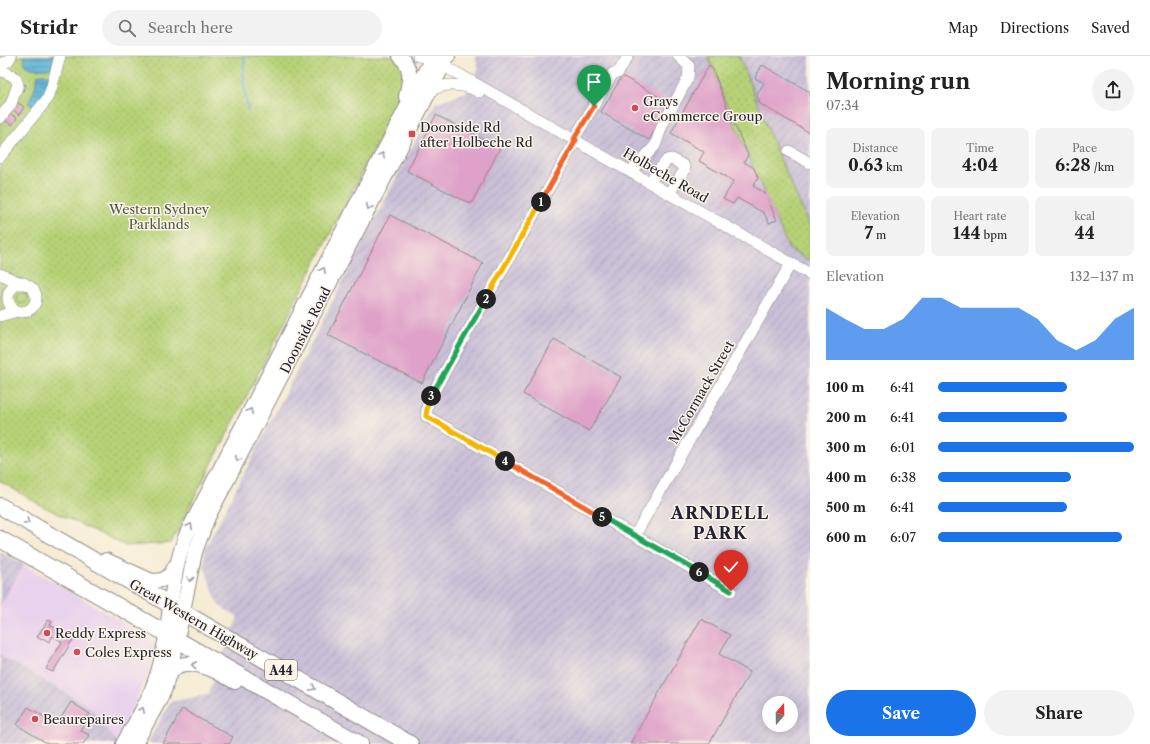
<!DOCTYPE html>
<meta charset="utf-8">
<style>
body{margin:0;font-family:"Libre Caslon Text",serif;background:#f2f2f2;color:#222;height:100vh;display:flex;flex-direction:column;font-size:15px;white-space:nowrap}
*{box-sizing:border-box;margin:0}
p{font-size:13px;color:#767676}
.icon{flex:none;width:22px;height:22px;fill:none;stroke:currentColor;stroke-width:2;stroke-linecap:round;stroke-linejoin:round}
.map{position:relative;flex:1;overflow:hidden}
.sheet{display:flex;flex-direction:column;background:#fff;width:340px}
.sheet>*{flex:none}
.needle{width:26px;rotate:20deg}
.tools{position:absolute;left:762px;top:640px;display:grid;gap:8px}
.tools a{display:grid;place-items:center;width:36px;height:36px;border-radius:50%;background:#fff;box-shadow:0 2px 10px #0003;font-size:20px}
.pin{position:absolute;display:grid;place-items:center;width:34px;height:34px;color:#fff;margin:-41px -17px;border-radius:50% 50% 50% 0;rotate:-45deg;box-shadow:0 0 4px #0007}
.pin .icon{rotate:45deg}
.km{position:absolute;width:20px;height:20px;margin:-10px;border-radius:50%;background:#222;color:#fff;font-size:11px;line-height:20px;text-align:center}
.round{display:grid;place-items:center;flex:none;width:42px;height:42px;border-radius:21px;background:#f2f2f2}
.headline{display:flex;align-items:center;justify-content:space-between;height:68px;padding:0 16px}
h1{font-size:22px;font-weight:700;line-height:30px}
.metrics{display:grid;grid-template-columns:repeat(3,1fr);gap:6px;height:68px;padding:4px 16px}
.metrics div{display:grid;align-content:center;border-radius:8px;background:#f2f2f2;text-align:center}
.metrics b{font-size:17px;font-weight:700}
.metrics small{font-size:11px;font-weight:400}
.metrics p{font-size:11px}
.chart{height:112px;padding:8px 16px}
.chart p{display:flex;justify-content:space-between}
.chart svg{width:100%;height:72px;margin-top:4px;fill:#1a73e8;opacity:.7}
.primary-button{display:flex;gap:8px;margin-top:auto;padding:8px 16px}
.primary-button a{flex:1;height:46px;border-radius:24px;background:#1a73e8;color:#fff;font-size:16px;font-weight:700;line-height:46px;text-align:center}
.primary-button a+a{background:#f2f2f2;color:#222}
ul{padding:0 16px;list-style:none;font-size:13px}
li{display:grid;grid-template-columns:64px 48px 1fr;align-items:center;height:30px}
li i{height:10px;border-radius:5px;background:#1a73e8}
header{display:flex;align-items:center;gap:24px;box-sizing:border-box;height:56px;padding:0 20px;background:#fff;border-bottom:1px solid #e0e0e0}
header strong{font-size:19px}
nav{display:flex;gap:22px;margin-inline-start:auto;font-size:14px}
.search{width:280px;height:36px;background:#f2f2f2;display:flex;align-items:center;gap:10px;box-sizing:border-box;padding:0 14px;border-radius:22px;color:#767676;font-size:15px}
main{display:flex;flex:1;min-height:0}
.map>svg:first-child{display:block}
</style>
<header>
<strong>Stridr</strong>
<div class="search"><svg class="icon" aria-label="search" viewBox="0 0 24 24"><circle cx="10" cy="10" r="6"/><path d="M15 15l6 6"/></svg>Search here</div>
<nav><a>Map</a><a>Directions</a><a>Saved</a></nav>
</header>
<main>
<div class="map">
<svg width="810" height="688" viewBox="0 0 810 688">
<defs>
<pattern id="industrial-furrows" width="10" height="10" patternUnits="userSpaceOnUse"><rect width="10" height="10" fill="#c9bfd7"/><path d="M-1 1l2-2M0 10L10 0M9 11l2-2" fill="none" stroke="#aca4b9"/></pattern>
<pattern id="park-dots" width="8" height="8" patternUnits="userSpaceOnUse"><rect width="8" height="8" fill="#b6d176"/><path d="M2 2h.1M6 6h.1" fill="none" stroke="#9cb367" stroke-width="1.8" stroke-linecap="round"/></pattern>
<pattern id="water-rules" width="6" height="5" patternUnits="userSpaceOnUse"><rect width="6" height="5" fill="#59b3d7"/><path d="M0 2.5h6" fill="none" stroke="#4991b0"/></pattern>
</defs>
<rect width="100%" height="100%" fill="#fcf5e5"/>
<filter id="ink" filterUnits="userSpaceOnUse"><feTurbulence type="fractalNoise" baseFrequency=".025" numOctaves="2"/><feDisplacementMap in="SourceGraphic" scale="8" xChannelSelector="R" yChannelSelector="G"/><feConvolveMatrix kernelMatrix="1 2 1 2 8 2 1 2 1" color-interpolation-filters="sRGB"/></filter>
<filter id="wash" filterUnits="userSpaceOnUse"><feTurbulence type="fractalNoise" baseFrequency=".012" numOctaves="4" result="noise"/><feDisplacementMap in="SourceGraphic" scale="16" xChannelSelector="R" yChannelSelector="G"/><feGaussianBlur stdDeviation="0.9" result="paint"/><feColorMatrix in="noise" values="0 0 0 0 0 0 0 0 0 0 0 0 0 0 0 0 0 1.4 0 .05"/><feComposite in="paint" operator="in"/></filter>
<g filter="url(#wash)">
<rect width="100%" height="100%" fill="#f4ecd3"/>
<polygon fill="#e9d2ed" points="24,509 148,581 154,589 151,611 117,686 91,652 0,599 0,550"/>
<g fill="url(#industrial-furrows)" fill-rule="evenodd">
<path d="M475,0h233l21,53 60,140 21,12v483h-663l23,-42 38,-8 30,-77 -20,-12 -14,-39 1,-17 230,-446 31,-11 13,-23zM769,647h22v22h-22z"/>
<polygon points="739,0 810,0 810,171 774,89"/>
<polygon points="0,495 24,509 0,550"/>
<polygon points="0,599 91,652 117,686 116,688 0,688"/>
</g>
<g fill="url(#park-dots)" stroke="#6c7a58">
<polygon points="0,0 404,0 402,27 393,56 171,487 126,490 42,450 0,425"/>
<polygon points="708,0 739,0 774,89 810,171 810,205 789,193 728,53"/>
</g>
<circle fill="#b6d176" stroke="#6c7a58" cx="22" cy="242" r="5.5"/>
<g fill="url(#water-rules)" stroke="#3e6a89">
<path d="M24,0h31l-4,12c-9,3 -17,1 -26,-3z"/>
<polygon points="44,18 50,20 45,37 33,51 28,47 34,35 38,19"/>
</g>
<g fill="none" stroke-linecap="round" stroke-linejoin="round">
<path stroke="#59b3d7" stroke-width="2" d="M246,0c-6,16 0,38 2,55"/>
</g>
<g id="blocks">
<g fill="#dea1c9">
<polygon points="709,9 712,11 728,54 748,99 744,106 754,112 758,122 753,130 765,137 777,164 769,167 764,157 737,142 733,148 723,143 734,125 699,105 704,96 671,77"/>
<polygon points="762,9 810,36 810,77 760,48 757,39 764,27 755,22"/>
<polygon points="622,20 670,47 649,84 601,56"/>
<polygon points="20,26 26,29 23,35 17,32"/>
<polygon points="10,41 24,51 19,59 12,53 9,57 17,62 12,69 0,61"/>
<polygon points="436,59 500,92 471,148 407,115"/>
<polygon points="390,159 483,207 422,327 328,279"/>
<polygon points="554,283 621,321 589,375 523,338"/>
<polygon points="701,563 730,579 719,598 750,616 709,688 630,688"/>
<polygon points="48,564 52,566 50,569 57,573 67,578 67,577 75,580 53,616 46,613 62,586 53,580 49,586 43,582 42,584 37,581"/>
<polygon points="71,646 90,658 80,674 89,679 83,688 48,688 17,669 28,651 57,668"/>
<polygon points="182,653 233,681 229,688 163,688"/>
</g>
</g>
</g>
<g filter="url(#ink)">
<use href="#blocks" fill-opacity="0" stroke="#8b8787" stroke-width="1"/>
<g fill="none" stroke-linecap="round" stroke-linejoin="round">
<defs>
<g id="minor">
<polyline points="418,0 427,2 455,16 810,218"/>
<polyline points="0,8 8,5 11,0"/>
<polyline points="0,14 13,20 16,23 18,28 11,48 0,62"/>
<path d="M430,35c16,-9 33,-7 49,1"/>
<polyline points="574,83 613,17 618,17 628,0"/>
<polyline points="576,84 430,342 428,347 426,360 731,535"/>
<polyline points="789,95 810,107"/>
<polyline points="0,101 48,42 52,30 60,0"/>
<polyline points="631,115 655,90 662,70 688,22 689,10 678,0"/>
<polyline points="649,126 667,104 672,103 684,110 685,114 669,137"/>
<polyline points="0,218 16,225 24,227"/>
<circle cx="22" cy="242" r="14"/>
<polyline points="0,260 17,255"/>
<polyline points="635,479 791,207"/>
</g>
<g id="major">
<path d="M400,0c14,15 9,23 6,41"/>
<path d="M106,504l46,21c13,0 18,-4 23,-15"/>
<path d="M169,619c3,-4 6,-9 12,-10 17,-5 40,9 54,17"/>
<path d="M123,688c12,-21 25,-42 33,-66 16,-47 12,-99 31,-145l246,-477"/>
<polyline points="135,688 160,643 165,632 177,584 195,496 208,461 448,0"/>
</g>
<g id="highway">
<polyline points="0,450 410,688"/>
<polyline points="0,483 360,688"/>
</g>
</defs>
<use href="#minor" stroke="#8b8787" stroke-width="12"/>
<use href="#major" stroke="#8b8787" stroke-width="16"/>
<use href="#highway" stroke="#8b8787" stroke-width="18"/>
<use href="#minor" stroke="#fff" stroke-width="11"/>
<use href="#major" stroke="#fff" stroke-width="14"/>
<use href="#highway" stroke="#fff" stroke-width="16"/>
</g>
<defs><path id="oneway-chevron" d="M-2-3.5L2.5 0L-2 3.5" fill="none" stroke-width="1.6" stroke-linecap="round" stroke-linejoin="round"/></defs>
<g stroke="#9c9ca7">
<use href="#oneway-chevron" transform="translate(382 99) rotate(-62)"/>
<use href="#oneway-chevron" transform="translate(369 151) rotate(117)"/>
<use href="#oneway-chevron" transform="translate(323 214) rotate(-63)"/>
<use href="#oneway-chevron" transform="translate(250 355) rotate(-63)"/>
<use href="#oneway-chevron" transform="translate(238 403) rotate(117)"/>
<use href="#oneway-chevron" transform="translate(27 466) rotate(30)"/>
<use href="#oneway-chevron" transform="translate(190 470) rotate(-63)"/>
<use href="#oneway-chevron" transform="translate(190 523) rotate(99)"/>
<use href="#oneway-chevron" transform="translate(194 609) rotate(-174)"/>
<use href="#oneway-chevron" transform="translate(313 632) rotate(30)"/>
<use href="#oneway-chevron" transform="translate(142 654) rotate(-61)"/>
</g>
</g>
<g fill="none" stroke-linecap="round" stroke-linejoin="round" filter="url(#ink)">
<defs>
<polyline id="split-1" points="541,146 576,84 574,83 594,50"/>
<polyline id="split-2" points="486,243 541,146"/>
<polyline id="split-3" points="431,340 486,243"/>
<polyline id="split-4" points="431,340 428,347 426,360 505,405"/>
<polyline id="split-5" points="505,405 602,461"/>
<polyline id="split-6" points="602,461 699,516"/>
<polyline id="split-7" points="699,516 731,535"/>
</defs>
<use href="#split-1" stroke="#fff" stroke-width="8"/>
<use href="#split-2" stroke="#fff" stroke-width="8"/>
<use href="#split-3" stroke="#fff" stroke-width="8"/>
<use href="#split-4" stroke="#fff" stroke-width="8"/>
<use href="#split-5" stroke="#fff" stroke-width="8"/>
<use href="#split-6" stroke="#fff" stroke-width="8"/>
<use href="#split-7" stroke="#fff" stroke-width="8"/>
<use href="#split-1" stroke="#f0652b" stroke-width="5"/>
<use href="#split-2" stroke="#f5b400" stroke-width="5"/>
<use href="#split-3" stroke="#22a559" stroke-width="5"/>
<use href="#split-4" stroke="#f5b400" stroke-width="5"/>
<use href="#split-5" stroke="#f0652b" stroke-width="5"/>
<use href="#split-6" stroke="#22a559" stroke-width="5"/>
<use href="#split-7" stroke="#22a559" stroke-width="5"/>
</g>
<g fill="#d1495b" stroke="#fcf5e5" stroke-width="1.5">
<circle cx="635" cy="52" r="4"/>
<rect x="408" y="74" width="8" height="8" rx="2"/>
<circle cx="47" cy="577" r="4"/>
<circle cx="77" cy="596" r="4"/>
<circle cx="35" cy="663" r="4"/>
</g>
<g text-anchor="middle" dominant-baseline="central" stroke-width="3" stroke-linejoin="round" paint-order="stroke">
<rect fill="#fcf5e5" stroke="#63616e" stroke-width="1" x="265" y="604" width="32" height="20" rx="3"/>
<g font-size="12" font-weight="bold" fill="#22223b">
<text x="281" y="614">A44</text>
</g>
<g font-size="13" fill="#22223b" stroke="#fcf5e5" text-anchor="start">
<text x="643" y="45">Grays<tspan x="643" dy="15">eCommerce Group</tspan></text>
<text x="420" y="71">Doonside Rd<tspan x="420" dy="15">after Holbeche Rd</tspan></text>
<text x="55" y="577">Reddy Express</text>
<text x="85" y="596">Coles Express</text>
<text x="43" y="663">Beaurepaires</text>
</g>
<g font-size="13" fill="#22223b" stroke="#fcf5e5">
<text transform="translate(666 119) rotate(30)">Holbeche Road</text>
<text transform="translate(305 274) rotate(-63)">Doonside Road</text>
<text transform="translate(701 336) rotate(-60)">McCormack Street</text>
<text transform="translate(194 563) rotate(30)">Great Western Highway</text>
</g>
<g font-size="13" fill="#4e574d" stroke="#fcf5e5">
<text x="159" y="153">Western Sydney<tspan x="159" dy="15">Parklands</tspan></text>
</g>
<g font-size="17" font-weight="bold" letter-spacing="1" fill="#22223b" stroke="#fcf5e5">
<text x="720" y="457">ARNDELL<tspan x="720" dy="20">PARK</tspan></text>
</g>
</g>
</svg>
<div class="tools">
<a><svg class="needle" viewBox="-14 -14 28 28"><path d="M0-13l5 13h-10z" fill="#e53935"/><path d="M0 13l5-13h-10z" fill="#767676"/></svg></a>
</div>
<div class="pin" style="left:594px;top:50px;background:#1e9e55"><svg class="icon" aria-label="arrive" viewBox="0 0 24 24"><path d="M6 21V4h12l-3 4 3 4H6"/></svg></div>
<div class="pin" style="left:731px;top:535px;background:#d93025"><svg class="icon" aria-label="check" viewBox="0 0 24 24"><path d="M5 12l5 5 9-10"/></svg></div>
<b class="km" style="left:541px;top:146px">1</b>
<b class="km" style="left:486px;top:243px">2</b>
<b class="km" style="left:431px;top:340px">3</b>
<b class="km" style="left:505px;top:405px">4</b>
<b class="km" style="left:602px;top:461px">5</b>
<b class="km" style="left:699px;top:516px">6</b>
</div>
<section class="sheet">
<div class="headline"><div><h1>Morning run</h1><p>07:34</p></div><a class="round"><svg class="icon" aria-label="share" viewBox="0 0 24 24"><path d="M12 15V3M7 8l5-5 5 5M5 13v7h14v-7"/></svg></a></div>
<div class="metrics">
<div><p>Distance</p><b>0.63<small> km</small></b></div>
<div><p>Time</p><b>4:04</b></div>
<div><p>Pace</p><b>6:28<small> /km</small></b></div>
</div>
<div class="metrics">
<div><p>Elevation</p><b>7<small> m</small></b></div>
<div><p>Heart rate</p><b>144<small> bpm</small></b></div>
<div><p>kcal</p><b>44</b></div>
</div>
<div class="chart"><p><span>Elevation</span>132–137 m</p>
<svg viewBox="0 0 160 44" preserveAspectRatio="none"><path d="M0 44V12L10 19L20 25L30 25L40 19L50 6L60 6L70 12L80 12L90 12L100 12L110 19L120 32L130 38L140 32L150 19L160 12V44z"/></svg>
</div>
<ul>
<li><b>100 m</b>6:41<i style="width:66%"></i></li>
<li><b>200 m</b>6:41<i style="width:66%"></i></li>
<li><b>300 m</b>6:01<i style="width:100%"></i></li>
<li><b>400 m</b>6:38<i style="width:68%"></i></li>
<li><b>500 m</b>6:41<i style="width:66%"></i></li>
<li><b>600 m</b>6:07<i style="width:94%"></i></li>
</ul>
<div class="primary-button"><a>Save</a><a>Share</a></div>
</section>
</main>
